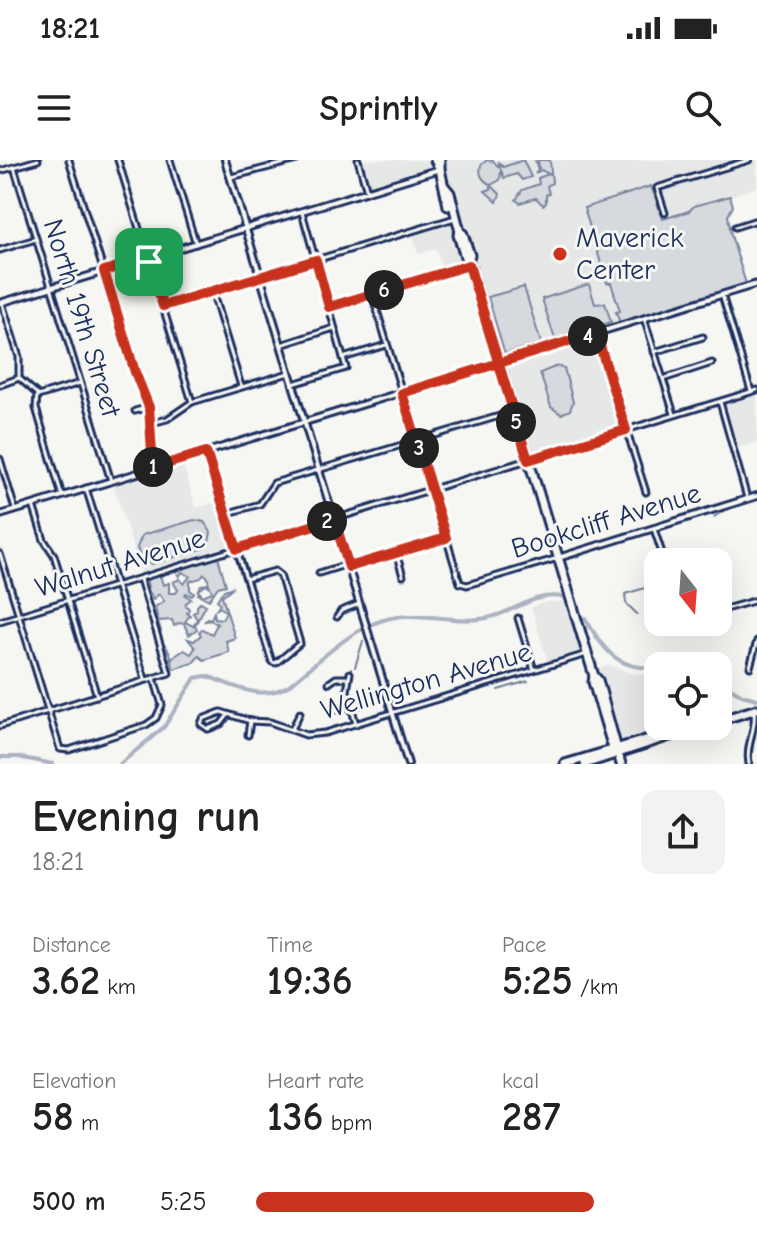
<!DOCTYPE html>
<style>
body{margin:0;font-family:"Comic Neue",sans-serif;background:#f2f2f2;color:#222;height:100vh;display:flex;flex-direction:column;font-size:30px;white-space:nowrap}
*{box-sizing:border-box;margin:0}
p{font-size:26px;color:#767676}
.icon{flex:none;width:44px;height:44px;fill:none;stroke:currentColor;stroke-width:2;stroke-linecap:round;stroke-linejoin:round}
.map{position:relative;height:604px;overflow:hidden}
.drawer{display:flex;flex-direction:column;background:#fff;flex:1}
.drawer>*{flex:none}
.needle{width:52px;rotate:163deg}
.tools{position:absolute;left:644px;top:388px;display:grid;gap:16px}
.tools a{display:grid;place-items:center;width:88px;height:88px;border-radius:16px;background:#fff;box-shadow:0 8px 32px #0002;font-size:40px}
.pin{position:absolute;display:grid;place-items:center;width:68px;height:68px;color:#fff;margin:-34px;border-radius:16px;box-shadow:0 4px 12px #0006}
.km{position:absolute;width:40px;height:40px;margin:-20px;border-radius:50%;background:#222;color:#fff;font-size:22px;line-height:40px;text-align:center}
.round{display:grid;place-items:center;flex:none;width:84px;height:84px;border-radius:16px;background:#f2f2f2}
.headline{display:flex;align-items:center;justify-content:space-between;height:136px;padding:0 32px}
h1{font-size:44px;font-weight:800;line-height:60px}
.stats{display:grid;grid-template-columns:repeat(3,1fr);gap:12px;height:136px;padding:8px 32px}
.stats div{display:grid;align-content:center}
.stats b{font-size:40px;font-weight:800}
.stats small{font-size:22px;font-weight:400}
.stats p{font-size:22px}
ul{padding:0 32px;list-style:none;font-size:26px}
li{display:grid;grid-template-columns:128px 96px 1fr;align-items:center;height:60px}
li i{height:20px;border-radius:10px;background:#c8321e}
.status{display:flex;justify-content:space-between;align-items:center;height:56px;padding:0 40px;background:#fff;direction:ltr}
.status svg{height:22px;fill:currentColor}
header{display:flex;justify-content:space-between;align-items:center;height:104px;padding:0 32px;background:#fff;font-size:36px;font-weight:800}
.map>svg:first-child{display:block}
</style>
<div class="status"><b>18:21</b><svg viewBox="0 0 49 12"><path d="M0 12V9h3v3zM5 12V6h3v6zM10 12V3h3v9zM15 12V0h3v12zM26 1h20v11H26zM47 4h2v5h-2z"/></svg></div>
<header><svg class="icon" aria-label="menu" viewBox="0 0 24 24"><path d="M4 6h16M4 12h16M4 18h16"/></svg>Sprintly<svg class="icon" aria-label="search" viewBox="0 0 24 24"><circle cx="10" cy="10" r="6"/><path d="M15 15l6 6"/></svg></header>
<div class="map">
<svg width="757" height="604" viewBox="0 0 757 604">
<rect width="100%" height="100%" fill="#f6f6f2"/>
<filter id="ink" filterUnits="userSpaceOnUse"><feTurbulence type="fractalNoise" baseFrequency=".0125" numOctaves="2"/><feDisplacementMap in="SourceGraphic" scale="16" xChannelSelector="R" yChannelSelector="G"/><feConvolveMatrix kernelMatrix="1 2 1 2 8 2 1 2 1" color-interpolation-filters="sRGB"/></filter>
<g filter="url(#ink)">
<g fill="#e6e7e7">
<polygon points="360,0 757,0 757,27 731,36 733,46 728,56 731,75 746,124 591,170 621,267 533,295 505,210 504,197 500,194 471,100 442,108 436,89 418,94 412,74 459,59 442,5 371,26 368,25"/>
<polygon points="757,234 757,282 737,288 725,245"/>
<polygon points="182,302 196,348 217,342 230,385 141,413 113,323"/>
<polygon points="546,442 567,442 579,489 577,493 548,502 531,447"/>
<polygon points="610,505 632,514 658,514 658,566 674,566 621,582 598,509"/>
</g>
<g fill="#d6d9dd" stroke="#78849e" stroke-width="2">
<path d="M487,0l6,1 7,7 -1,-5 4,4 20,-7 8,17 -9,3 -5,-6 -13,4 -3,-8 -1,10 -9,5 9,9 -3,8 -12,-11 6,-2v-4c-7,-4 -13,-9 -10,-20z"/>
<polygon points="535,0 539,9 538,0 550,0 552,23 547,26 549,34 546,35 546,43 543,45 536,38 520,43 516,40 522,30 539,24 538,18 549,14 541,10 535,14 538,10"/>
<polygon points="651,26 663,59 689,51 694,46 730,36 733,46 728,56 731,75 746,124 620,163 616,152 620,151 611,123 607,123 584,48"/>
<polygon points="589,124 595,144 605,143 611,162 555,179 542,139"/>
<polygon points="524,127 541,183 507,193 504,192 488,137"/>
<polygon points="557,206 564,208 573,242 570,250 561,254 551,247 540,213"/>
<polygon points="194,360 204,362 211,372 209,382 205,388 152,404 141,399 137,388 142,375"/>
<polygon points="218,397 226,425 218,427 209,440 198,434 199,432 203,436 212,432 210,426 206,425 199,430 201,425 209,424 207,416 204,414 201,418 190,421 190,430 194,433 192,436 186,433 185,435 191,439 185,444 189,449 187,453 190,455 185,462 193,466 197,459 193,453 197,450 197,446 201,442 206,445 195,465 197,469 189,475 184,464 179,463 174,466 172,460 158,461 161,471 158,472 155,462 158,460 155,447 164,441 159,434 153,439 150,433 146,434 145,429 148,427 146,419 160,415 163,425 169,423 169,433 176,433 178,430 173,422 180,419 184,424 190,416 182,412 179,417 176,410"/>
<polygon points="233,427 222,436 235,478 226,481 229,492 204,500 199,496 193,503 170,510 169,508 173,506 170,498 167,498 164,487 166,486 172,498 184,490 191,494 195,488 188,479 194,481 201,475 199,472 202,469 212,474 217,464 210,460 205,461 207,458 211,459 214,452 215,458 222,459 226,452 220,447 216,450 220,443 217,440 224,430"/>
</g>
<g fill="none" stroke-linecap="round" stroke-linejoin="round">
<g stroke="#717e99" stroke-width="2">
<polyline points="714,357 723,351"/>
<polyline points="637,454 626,443 625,434 658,424"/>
<polyline points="647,459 658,456"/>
<polyline points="355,507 363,481"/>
<polyline points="498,530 528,521"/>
<polyline points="614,602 615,604"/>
</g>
<g stroke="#abb2c0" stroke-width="4">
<path d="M585,458c19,32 32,53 73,49"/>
<polyline points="669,506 686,506"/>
<polyline points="718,520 742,535 757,539"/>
<polyline points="0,597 18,597 53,604"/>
<path d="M120,604l44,-37 31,-49 11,-2c28,9 53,26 82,10 35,-27 72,-69 119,-70 26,-1 54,7 80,2 27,-5 46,-26 75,-21"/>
</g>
<defs>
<g id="minor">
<polyline points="69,0 135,212 149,247 153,307"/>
<polyline points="118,0 192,242"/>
<polyline points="170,0 196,84"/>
<polyline points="358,0 367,31"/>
<polyline points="14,7 111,321"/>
<polyline points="0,11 38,0"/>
<polyline points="231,17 297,0"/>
<polyline points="665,53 657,28 749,0"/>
<polyline points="735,67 757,60"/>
<polyline points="0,90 36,79"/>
<polyline points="212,131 241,226"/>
<polyline points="372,134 460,423 467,425 558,398"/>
<polyline points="722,135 751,231"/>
<polyline points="2,143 19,197 19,218 37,234 36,248 62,336"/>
<polyline points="163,146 455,58"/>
<polyline points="329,147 469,105"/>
<polyline points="644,158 674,254"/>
<polyline points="596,173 646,332"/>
<polyline points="281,185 334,168"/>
<polyline points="654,192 703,177"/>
<polyline points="343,198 386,185"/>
<polyline points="663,219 712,203"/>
<polyline points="293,224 346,208 302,52"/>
<polyline points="0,225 19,218"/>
<polyline points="38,236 80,223"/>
<polyline points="720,242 747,338"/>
<polyline points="135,251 149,247"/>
<polyline points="152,263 167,259 192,242 289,213"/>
<polyline points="207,294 272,502 276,503 300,483 280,415 275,411 246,419"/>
<polyline points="0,299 15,349"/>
<polyline points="86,328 145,519"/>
<polyline points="33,345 44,380 54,395 97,536"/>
<polyline points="225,354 260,344 274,323 513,252"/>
<polyline points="654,369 665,402"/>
<polyline points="396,393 403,416"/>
<polyline points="0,394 60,589 69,590 146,565 156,558 162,545 154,518"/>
<polyline points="350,407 446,378"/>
<polyline points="319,413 348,404"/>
<polyline points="718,451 757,440"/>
<polyline points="337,457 341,451 359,444"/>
<polyline points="518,458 534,510"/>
<polyline points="0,461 757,230"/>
<polyline points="750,507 757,481"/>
<polyline points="350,513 347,531 356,564"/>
<polyline points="329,523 336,518 347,518"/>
<polyline points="352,547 379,539"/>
<polyline points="337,550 350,545"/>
<polyline points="228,555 221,564 208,569 201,564 203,559 221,552 250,561 270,562 306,575 325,573 587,494"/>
<polyline points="0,566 169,513 140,419"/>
<polyline points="292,569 300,553"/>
<polyline points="248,575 250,561"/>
<path d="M749,604c-4,-19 8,-34 5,-54"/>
</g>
<g id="tertiary">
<polyline points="225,0 408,604"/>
<polyline points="0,143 440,9"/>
<polyline points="539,192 568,182"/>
<polyline points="0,355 757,124"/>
<polyline points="558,398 757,336"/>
</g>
<g id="primary">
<polyline points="435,0 440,9 440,0"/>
<polyline points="440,9 448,46"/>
<polyline points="445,27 450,33 460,72 463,74 470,95 468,99 465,97 458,75 460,72"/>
<polyline points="468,99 594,516 593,522 612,585 616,589"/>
<polyline points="594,516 598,520 621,604"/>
<polyline points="718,561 757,549"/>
<polyline points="565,604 652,578 657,579"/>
<polyline points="585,604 700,566"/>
</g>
</defs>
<use href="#minor" stroke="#1b2f5e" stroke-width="9"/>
<use href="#tertiary" stroke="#1b2f5e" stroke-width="10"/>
<use href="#primary" stroke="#1b2f5e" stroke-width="13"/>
<use href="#minor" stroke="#f6f6f2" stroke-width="3"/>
<use href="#tertiary" stroke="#f6f6f2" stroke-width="4"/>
<use href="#primary" stroke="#f6f6f2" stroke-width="7"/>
</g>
</g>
<g fill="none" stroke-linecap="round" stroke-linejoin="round" filter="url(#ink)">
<defs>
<path id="route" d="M149,102l-1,-4 -44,13 31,101 14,35 4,61 53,-16 31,97 97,-30 15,48 97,-29 -44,-145c65,-20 129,-40 194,-60l30,97 -98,30 -28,-92 -3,-10 -12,-39v-1l-16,-53 -140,42 -13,-47 -153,46 -14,-44"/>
</defs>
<use href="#route" stroke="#fff" stroke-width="16"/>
<use href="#route" stroke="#c8321e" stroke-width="10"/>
</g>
<circle fill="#c8321e" stroke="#f6f6f2" stroke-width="3" cx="560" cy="94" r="8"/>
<g text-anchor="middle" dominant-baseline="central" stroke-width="6" stroke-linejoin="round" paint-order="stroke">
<g font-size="28" fill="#1b2f5e" stroke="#f6f6f2" text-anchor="start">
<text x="576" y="78">Maverick<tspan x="576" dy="32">Center</tspan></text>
</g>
<g font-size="28" fill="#1b2f5e" stroke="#f6f6f2">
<text transform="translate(82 158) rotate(73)">North 19th Street</text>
<text transform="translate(606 361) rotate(-17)">Bookcliff Avenue</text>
<text transform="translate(120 403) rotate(-17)">Walnut Avenue</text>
<text transform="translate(426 521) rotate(-16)">Wellington Avenue</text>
</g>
</g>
</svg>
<div class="tools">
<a><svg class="needle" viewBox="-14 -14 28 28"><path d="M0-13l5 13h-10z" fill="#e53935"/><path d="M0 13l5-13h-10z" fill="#767676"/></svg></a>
<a><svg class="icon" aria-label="locate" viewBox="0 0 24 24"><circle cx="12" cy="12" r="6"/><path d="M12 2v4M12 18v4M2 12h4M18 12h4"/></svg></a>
</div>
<div class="pin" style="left:149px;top:102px;background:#1e9e55"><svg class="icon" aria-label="arrive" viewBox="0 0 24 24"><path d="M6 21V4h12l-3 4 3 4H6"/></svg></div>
<b class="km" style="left:153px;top:307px">1</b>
<b class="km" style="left:327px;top:361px">2</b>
<b class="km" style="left:419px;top:288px">3</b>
<b class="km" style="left:588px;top:176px">4</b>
<b class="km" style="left:516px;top:262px">5</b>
<b class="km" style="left:384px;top:130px">6</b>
</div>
<section class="drawer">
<div class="headline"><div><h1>Evening run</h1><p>18:21</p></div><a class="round"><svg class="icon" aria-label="share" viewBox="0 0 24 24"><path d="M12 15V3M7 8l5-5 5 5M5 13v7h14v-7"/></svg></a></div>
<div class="stats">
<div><p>Distance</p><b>3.62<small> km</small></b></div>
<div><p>Time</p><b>19:36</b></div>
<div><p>Pace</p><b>5:25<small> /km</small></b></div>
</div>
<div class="stats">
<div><p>Elevation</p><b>58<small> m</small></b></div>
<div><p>Heart rate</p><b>136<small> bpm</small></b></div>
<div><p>kcal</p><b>287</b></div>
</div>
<ul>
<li><b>500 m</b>5:25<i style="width:72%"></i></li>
</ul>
</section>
